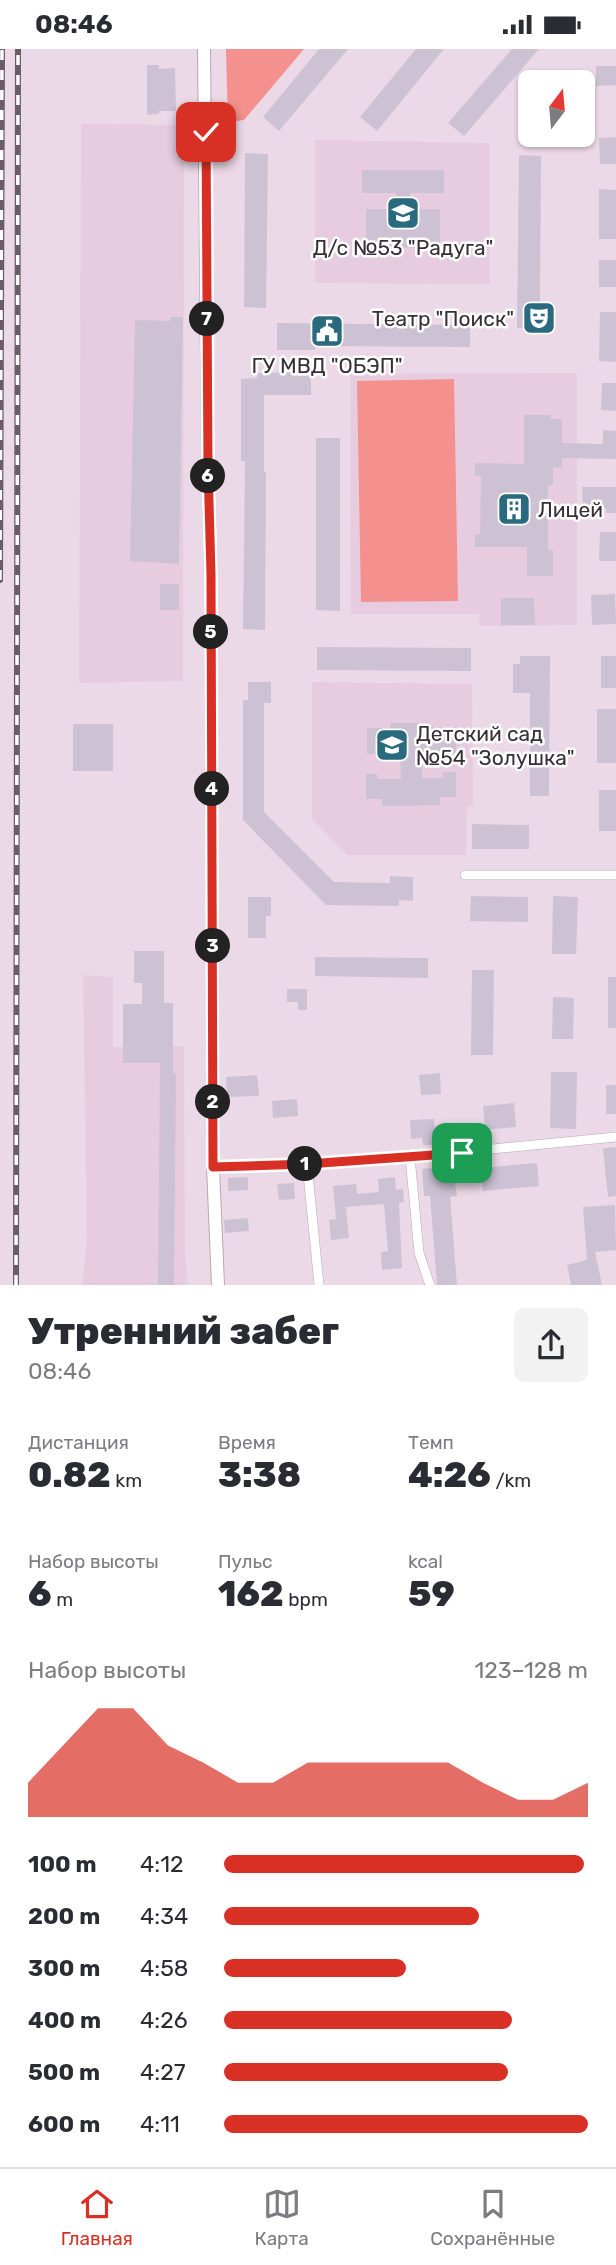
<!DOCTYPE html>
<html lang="ru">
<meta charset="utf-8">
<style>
body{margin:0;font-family:Rubik,sans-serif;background:#f2f2f3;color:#2b2b33;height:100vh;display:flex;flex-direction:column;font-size:26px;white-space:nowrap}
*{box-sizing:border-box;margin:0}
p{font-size:23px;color:#7c7c81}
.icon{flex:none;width:38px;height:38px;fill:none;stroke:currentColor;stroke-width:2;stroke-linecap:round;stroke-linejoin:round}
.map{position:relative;height:1236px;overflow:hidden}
.drawer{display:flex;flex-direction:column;background:#fff;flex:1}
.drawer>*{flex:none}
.needle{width:46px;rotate:16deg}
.buttons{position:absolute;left:518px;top:21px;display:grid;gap:14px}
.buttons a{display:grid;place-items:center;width:77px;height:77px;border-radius:10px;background:#fff;box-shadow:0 2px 5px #0004;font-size:35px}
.pin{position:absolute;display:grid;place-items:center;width:60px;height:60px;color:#fff;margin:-30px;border-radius:14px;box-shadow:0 4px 10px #0006}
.km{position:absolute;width:35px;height:35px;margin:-18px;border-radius:50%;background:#222;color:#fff;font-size:19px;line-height:35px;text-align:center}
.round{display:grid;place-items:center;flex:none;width:74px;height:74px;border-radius:10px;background:#f2f2f3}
.overview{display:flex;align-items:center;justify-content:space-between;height:119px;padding:0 28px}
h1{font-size:38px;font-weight:800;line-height:52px}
.metrics{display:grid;grid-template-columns:repeat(3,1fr);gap:10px;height:119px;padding:7px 28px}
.metrics div{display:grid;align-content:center}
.metrics b{font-size:35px;font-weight:800}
.metrics small{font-size:19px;font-weight:400}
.metrics p{font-size:19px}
.chart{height:196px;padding:14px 28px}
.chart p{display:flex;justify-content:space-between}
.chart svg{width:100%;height:126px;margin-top:7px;fill:#d93025;opacity:.7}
ul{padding:0 28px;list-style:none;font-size:23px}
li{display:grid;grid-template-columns:112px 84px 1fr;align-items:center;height:52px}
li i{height:18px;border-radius:9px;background:#d93025}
.status{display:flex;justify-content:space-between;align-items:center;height:49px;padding:0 35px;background:#fff;direction:ltr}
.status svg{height:19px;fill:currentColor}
.dock{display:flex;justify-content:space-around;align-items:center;height:98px;border-top:2px solid #e1e1e2;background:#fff;font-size:19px;color:#7c7c81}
.dock a{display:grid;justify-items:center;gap:4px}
.dock .on{color:#d93025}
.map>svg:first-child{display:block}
</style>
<div class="status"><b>08:46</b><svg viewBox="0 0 49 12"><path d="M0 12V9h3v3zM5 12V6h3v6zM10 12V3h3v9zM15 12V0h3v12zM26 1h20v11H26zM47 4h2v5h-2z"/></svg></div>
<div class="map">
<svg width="616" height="1236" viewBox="0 0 616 1236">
<rect width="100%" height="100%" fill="#ecd9e7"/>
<g fill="#e6ccde">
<polygon points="81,75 184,76 183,632 79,634"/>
<polygon points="315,91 490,94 490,235 315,234"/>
<polygon points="577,324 577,576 480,577 479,565 351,565 350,325"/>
<polygon points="312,633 472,635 473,757 467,758 466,806 347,806 312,770"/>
<polygon points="83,926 113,928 113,998 184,997 185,1207 188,1236 82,1236 87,1191"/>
</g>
<g fill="#f4918e">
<polygon points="226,0 304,0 244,71 228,73"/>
<polygon points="454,330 458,552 361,553 357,332"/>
</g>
<g fill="#cdc2d4">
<polygon points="319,0 348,0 279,82 263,68"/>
<polygon points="416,0 444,0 377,82 360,68"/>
<polygon points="512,0 539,0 464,87 448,74"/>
<polygon points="147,16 159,16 159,20 175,19 176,62 159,62 159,65 147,66"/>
<polygon points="596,17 616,17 616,36 596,37"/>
<polygon points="616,88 616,115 600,115 599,89"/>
<polygon points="245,104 268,105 266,259 244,258"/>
<polygon points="519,106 541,107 540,255 546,255 547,279 517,279"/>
<polygon points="362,121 444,121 444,144 410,144 410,160 440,160 440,199 366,198 366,160 396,160 396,144 362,144"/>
<polygon points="599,140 616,141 616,190 599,190"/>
<rect x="599" y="211" width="17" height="27"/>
<polygon points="600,263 616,263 616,313 599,312"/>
<polygon points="171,268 183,268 179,515 130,512 135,271 170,272"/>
<polygon points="277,274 470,276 470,298 315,297 315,301 277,301"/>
<polygon points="294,323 294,327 311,327 311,346 264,346 264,423 266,423 265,581 243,580 245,412 241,412 241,330 257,329 257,324"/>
<polygon points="602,334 616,334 616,362 601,361"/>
<polygon points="524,366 551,366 551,370 562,370 562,394 603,395 603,381 616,382 616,410 562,409 562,419 553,418 553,436 548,436 548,501 553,501 553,527 527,527 527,498 475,498 475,485 480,485 481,427 475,427 475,414 524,415"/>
<polygon points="316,389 340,389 340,562 316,561"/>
<polygon points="582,438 616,438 616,464 606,464 606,459 583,459"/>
<polygon points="600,483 616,483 616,512 599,512"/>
<rect x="160" y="535" width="19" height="26"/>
<polygon points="615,545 616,575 592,576 591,546"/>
<polygon points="501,549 534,549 535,576 501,576"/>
<polygon points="317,598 471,599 471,622 317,621"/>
<polygon points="520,607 550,607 549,747 530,747 530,644 513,644 513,615 520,615"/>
<rect x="601" y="607" width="15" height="32"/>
<polygon points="248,633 271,633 271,654 264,654 264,763 334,833 390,834 390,827 413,828 413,852 399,851 399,857 326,856 243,771 243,651 248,651"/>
<rect x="597" y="660" width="19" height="54"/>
<polygon points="391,674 430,674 430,678 456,678 456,704 422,704 422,729 443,729 443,723 456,723 456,748 440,748 440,756 382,757 382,750 366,750 366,725 377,725 377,730 401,730 400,705 367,705 367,679 390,679"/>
<rect x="73" y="675" width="40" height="47"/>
<rect x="599" y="741" width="17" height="41"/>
<polygon points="472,775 529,776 529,800 472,800"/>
<polygon points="471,847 528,848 528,873 470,872"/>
<polygon points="553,847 578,848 576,905 552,905"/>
<polygon points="248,848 271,848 271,867 266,867 266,889 248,889"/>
<polygon points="134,902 164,902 164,954 173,954 173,1024 176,1024 174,1236 158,1236 160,1014 123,1014 123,955 142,955 142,934 134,934"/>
<polygon points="315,908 428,909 428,929 315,927"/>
<polygon points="472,921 494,921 493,1006 471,1006"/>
<rect x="608" y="928" width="8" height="51"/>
<polygon points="287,940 307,940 307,961 298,961 298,953 287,953"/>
<polygon points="553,948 574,949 573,990 552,990"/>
<polygon points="551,1023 577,1023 576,1080 550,1079"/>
<polygon points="440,1024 441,1045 421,1046 419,1026"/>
<polygon points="257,1026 259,1047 227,1048 226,1028"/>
<rect x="606" y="1036" width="10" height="29"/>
<polygon points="297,1050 298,1067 273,1069 272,1052"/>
<polygon points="514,1054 516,1078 485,1081 483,1057"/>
<polygon points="434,1070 436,1096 423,1096 422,1089 411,1090 410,1071"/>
<polygon points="616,1098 616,1147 608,1148 603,1099"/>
<polygon points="537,1114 539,1137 483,1142 481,1119"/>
<polygon points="452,1117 457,1147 450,1148 457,1236 437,1236 430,1147 424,1147 422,1120"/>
<polygon points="248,1128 248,1141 228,1142 228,1129"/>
<polygon points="395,1128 396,1141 403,1140 404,1153 399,1154 402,1219 382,1221 381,1203 388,1202 384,1155 346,1158 349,1189 331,1191 329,1171 336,1170 333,1137 356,1135 357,1145 379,1143 378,1130"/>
<polygon points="294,1134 295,1150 279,1151 277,1135"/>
<polygon points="615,1156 616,1201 595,1203 602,1236 571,1236 567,1216 587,1211 583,1158"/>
<polygon points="248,1169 249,1182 225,1184 224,1171"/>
</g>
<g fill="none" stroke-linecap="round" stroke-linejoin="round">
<defs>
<g id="street">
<polyline points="465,826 616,826"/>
<polyline points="410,1108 419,1204 430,1236"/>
<polyline points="307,1115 319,1236"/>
<polyline points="213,1118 307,1115 410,1108 616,1088"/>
</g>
<polyline id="secondary" points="204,0 208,417 211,525 213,1118 218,1236"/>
</defs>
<use href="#street" stroke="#b9a7b3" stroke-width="10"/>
<use href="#secondary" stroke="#b9a7b3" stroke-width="14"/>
<use href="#street" stroke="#fff" stroke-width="9"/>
<use href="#secondary" stroke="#fff" stroke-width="12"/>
<defs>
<g id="rail">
<polyline points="0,531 2,0"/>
<polyline points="16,1236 18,0"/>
</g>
</defs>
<use href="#rail" stroke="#695e66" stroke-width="6"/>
<use href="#rail" stroke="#fff" stroke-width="3.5" stroke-dasharray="10" stroke-linecap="butt"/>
</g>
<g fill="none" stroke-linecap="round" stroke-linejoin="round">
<defs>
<polyline id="route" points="206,83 208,417 211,525 213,1118 307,1115 462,1104"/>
</defs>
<use href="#route" stroke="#fff" stroke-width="14"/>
<use href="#route" stroke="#d93025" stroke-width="9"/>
</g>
<defs>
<symbol id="school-square" viewBox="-11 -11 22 22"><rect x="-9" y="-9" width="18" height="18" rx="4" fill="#296a7e" stroke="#fff"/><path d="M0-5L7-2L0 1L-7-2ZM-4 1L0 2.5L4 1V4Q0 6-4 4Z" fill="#fff"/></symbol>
<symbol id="theatre-square" viewBox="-11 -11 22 22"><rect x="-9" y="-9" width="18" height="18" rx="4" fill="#296a7e" stroke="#fff"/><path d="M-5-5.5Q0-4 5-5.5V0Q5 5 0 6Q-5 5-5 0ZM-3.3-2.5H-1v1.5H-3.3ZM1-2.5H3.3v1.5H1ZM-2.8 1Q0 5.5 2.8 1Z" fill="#fff"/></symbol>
<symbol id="civic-square" viewBox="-11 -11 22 22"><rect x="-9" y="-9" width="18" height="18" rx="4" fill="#296a7e" stroke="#fff"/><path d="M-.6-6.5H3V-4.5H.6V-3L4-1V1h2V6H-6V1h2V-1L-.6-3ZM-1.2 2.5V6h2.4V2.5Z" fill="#fff"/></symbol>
<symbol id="building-square" viewBox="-11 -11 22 22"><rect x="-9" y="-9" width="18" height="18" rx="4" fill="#296a7e" stroke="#fff"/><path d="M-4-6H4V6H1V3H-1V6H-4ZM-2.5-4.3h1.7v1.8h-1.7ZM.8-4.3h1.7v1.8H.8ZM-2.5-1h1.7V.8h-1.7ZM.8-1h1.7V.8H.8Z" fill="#fff"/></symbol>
</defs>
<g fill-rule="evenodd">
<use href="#school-square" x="384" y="145" width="38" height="38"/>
<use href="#theatre-square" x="520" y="250" width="38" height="38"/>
<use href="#civic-square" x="308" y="263" width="38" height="38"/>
<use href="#building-square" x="495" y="441" width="38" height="38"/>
<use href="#school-square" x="373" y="677" width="38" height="38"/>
</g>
<g text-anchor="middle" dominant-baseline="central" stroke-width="5" stroke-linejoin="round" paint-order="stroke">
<g font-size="21" fill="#362f34" stroke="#fff">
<text x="403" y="198">Д/с №53 "Радуга"</text>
<text x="514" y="269" text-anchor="end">Театр "Поиск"</text>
<text x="327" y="316">ГУ МВД "ОБЭП"</text>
<text x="538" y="460" text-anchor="start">Лицей</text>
<text x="416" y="684" text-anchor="start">Детский сад<tspan x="416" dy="24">№54 "Золушка"</tspan></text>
</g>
</g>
</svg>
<div class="buttons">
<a><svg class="needle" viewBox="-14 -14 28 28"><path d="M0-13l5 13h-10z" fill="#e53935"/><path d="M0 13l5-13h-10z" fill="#7c7c81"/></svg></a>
</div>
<div class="pin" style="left:462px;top:1104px;background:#1e9e55"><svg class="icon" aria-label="arrive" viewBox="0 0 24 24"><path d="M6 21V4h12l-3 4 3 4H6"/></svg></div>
<div class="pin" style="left:206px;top:83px;background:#d93025"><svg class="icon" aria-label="check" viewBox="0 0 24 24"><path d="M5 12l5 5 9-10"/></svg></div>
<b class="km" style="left:305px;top:1115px">1</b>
<b class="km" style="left:213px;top:1053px">2</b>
<b class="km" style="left:213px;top:897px">3</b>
<b class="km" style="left:212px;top:740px">4</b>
<b class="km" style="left:211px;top:583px">5</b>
<b class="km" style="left:208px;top:427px">6</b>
<b class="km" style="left:207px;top:270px">7</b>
</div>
<section class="drawer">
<div class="overview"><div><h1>Утренний забег</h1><p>08:46</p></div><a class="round"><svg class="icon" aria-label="share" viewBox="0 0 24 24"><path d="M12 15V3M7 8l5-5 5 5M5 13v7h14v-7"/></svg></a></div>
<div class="metrics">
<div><p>Дистанция</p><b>0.82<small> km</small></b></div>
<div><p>Время</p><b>3:38</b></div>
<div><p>Темп</p><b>4:26<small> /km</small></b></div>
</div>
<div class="metrics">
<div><p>Набор высоты</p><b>6<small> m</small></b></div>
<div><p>Пульс</p><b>162<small> bpm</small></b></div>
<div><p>kcal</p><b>59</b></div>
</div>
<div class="chart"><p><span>Набор высоты</span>123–128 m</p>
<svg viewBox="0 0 160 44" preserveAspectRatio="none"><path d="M0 44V32L10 19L20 6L30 6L40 19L50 25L60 32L70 32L80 25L90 25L100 25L110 25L120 25L130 32L140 38L150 38L160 32V44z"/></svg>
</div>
<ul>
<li><b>100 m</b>4:12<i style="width:99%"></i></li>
<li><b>200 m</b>4:34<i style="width:70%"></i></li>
<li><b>300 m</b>4:58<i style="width:50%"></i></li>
<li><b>400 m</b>4:26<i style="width:79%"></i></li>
<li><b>500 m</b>4:27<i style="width:78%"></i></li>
<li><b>600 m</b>4:11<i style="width:100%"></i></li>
</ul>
</section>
<nav class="dock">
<a class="on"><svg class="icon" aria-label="home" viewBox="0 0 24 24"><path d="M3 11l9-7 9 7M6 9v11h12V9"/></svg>Главная</a>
<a><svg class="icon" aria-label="map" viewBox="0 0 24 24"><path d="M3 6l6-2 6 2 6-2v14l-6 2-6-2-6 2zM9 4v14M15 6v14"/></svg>Карта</a>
<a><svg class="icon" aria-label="saved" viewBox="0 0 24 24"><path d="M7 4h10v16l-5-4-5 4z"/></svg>Сохранённые</a>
</nav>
